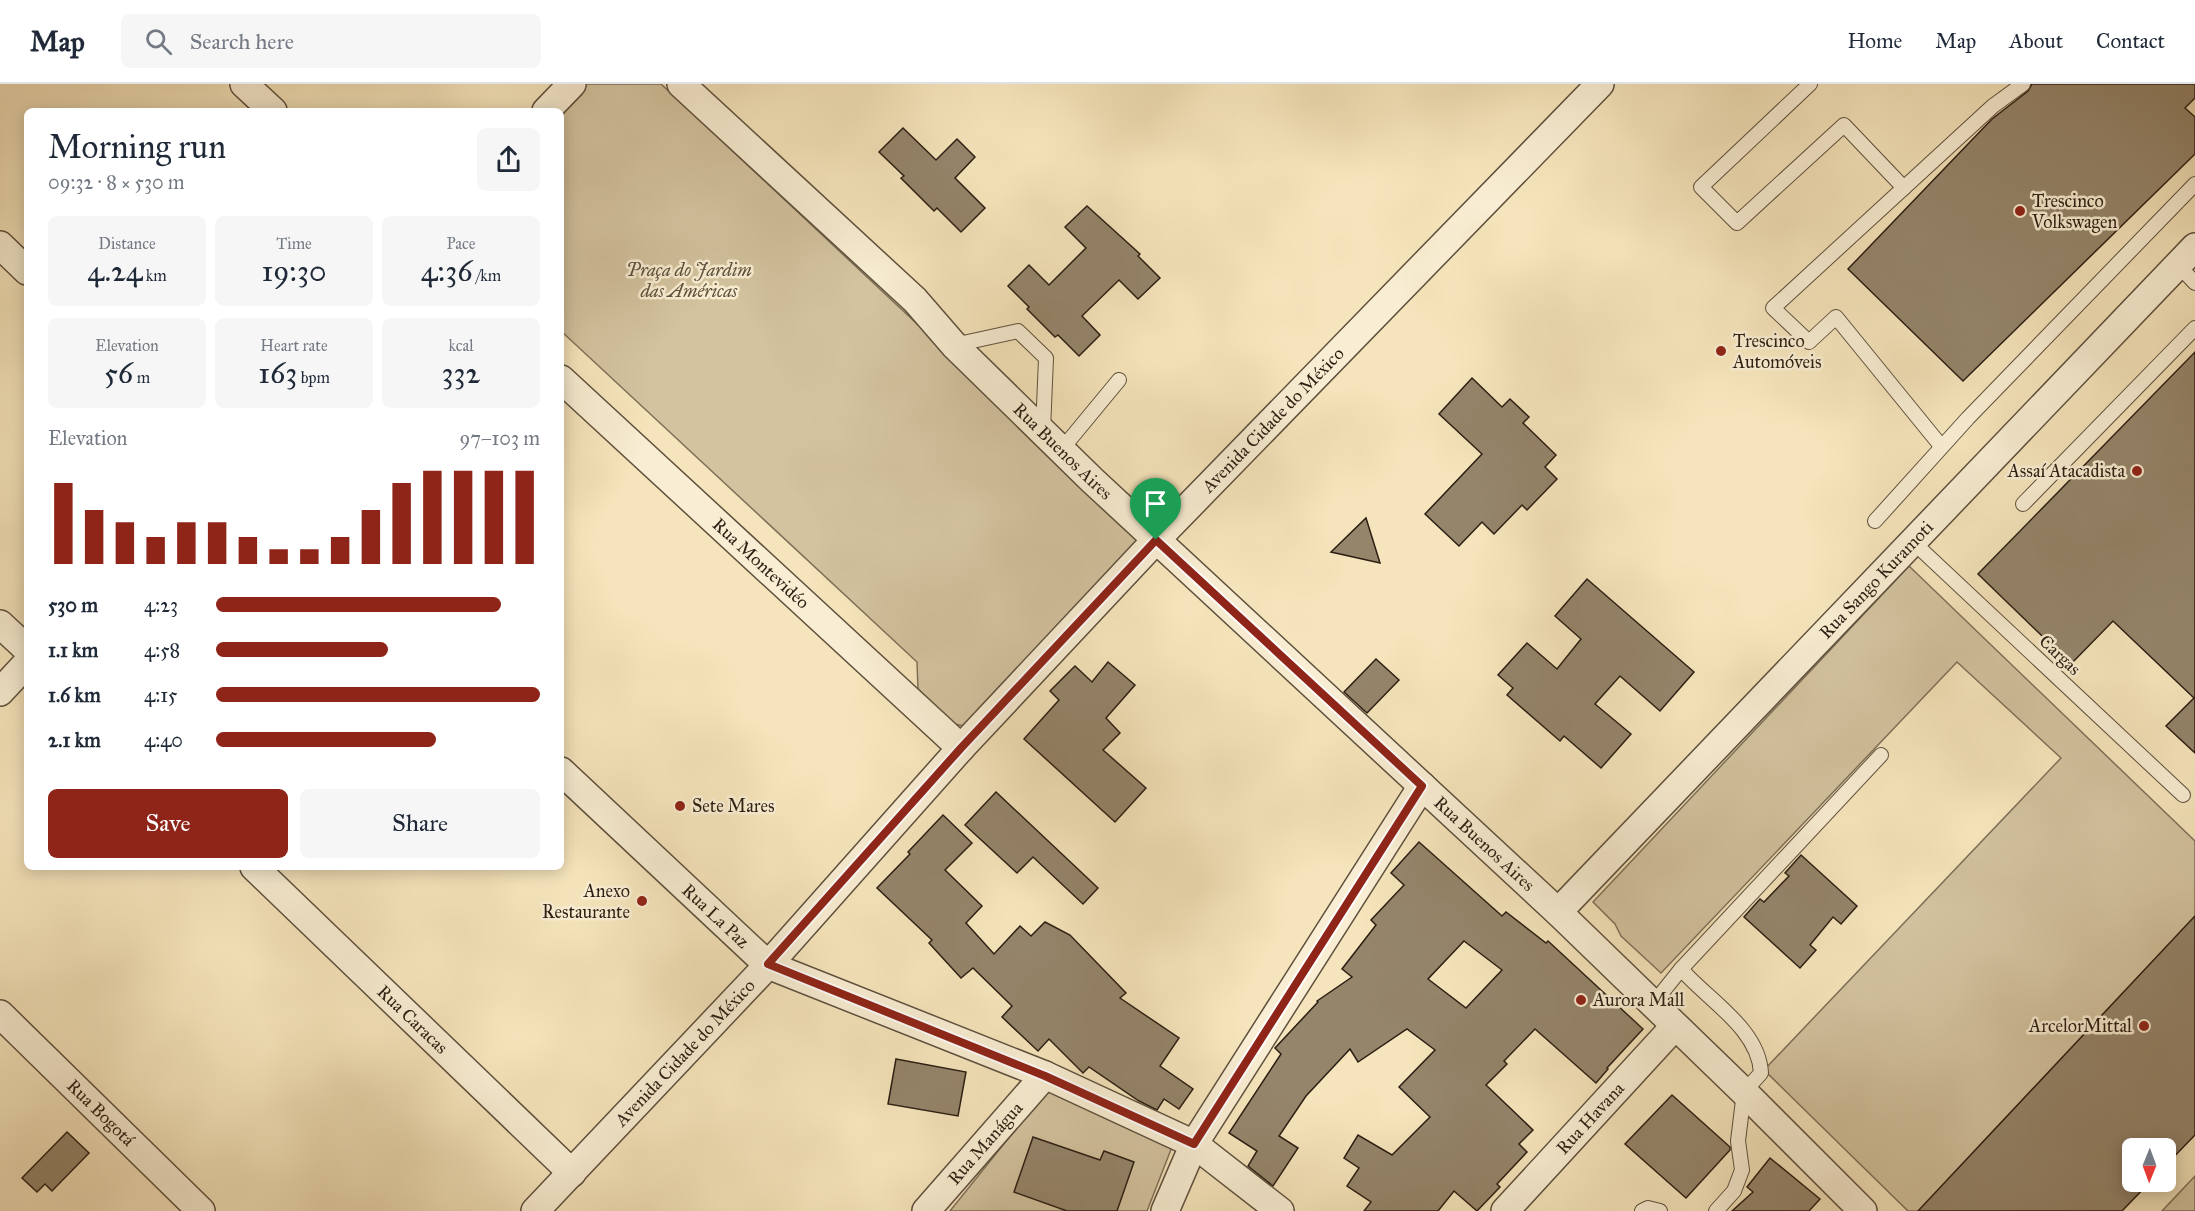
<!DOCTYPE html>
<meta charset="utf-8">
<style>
body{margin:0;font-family:"IM FELL Great Primer",serif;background:#f6f6f7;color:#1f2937;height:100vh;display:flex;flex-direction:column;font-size:22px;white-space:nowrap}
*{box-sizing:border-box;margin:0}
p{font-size:20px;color:#747a83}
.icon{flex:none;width:33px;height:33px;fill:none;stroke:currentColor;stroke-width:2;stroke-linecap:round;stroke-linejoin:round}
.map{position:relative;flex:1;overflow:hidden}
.panel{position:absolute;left:24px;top:24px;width:540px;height:762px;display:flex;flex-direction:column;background:#fff;border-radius:9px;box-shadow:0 3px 15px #0003}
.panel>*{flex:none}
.needle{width:39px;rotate:181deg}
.tools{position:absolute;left:2122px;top:1054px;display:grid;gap:12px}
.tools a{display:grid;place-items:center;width:54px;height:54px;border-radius:9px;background:#fff;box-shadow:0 3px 15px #0003;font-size:30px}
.pin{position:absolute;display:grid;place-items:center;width:51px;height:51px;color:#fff;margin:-62px -26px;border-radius:50% 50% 50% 0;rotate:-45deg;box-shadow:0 0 6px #0007}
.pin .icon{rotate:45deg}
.round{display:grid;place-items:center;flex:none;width:63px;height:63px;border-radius:9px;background:#f6f6f7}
.summary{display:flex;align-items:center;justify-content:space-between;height:102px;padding:0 24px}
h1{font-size:33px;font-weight:600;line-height:45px}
.stats{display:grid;grid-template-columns:repeat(3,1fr);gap:9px;height:102px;padding:6px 24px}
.stats div{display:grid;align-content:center;border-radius:9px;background:#f6f6f7;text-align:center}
.stats b{font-size:30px;font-weight:600}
.stats small{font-size:16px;font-weight:400}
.stats p{font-size:16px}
.chart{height:168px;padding:12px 24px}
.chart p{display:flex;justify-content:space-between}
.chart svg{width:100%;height:108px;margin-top:6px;stroke:#8f2418;stroke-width:6}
.button{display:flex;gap:12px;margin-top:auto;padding:12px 24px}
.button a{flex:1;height:69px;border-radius:9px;background:#8f2418;color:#fff;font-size:24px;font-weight:600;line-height:69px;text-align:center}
.button a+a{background:#f6f6f7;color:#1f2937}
ul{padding:0 24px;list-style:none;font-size:20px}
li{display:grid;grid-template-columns:96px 72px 1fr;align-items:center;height:45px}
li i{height:15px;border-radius:8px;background:#8f2418}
header{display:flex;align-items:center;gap:36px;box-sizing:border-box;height:84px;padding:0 30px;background:#fff;border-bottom:2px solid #e0e1e3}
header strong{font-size:28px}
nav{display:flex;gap:33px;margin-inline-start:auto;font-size:21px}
.search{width:420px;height:54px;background:#f6f6f7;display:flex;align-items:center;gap:15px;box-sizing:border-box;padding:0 21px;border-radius:9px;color:#747a83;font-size:22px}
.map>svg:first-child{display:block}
</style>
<header>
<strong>Map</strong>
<div class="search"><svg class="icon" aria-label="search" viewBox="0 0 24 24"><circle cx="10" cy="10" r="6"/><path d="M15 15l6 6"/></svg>Search here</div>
<nav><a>Home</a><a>Map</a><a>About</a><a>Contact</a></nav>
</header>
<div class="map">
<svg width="2195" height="1127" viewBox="0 0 2195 1127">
<rect width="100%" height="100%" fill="#f6e5bc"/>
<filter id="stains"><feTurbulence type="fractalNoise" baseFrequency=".00333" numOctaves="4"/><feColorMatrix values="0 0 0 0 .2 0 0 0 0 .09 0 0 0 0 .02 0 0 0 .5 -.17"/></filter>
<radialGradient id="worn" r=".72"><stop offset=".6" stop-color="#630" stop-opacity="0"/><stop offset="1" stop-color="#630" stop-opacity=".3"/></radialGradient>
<g fill="#d3c39f" stroke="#7f7059" stroke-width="1.5">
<polygon points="580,0 661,0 1134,443 1138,452 1137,457 964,642 954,640 918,605 917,578 561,247 561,27"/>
<polygon points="1909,482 2195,757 2195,832 1919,1127 1908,1127 1764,986 2061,674 1957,578 1661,889 1621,852 1615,840 1593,818"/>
<polygon points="1048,1005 1172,1063 1147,1127 950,1127"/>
<polygon points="2195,1092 2195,1127 2162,1127"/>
</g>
<g fill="#95856b" stroke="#2b1e13" stroke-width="1.5" fill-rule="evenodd">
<polygon points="2032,0 2195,0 2195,14 2185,24 2195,33 2195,70 1963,297 1848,185 1992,35 2028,7"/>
<polygon points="903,44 936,76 957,55 975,73 955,94 985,124 961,148 937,124 934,127 901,94 904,92 879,68"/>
<polygon points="1087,122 1140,170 1138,172 1160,194 1138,215 1119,196 1082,232 1100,251 1079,272 1058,251 1055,253 1027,225 1029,223 1008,202 1029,181 1049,201 1086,164 1065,143"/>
<polygon points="2195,268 2195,669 2166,642 2194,614 2113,537 2071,580 1978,490"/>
<polygon points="1472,294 1502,323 1510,315 1529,333 1523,339 1556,371 1545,383 1557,395 1527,426 1522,421 1494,450 1482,438 1459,462 1425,430 1482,370 1439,330"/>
<polygon points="1366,434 1380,479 1331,468"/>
<polygon points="1587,495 1694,588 1660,627 1620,592 1595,620 1631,650 1601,684 1564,652 1560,657 1507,611 1513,604 1498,591 1527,559 1557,585 1581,555 1555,532"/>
<polygon points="1376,575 1399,596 1367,629 1344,608"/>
<polygon points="1108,578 1135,601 1106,634 1120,649 1103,666 1146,704 1115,738 1024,655 1059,616 1050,607 1075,582 1092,598"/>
<polygon points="996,708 1098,804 1083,820 1033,773 1017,789 965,741"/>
<polygon points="943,731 972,759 945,786 982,822 966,839 994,870 1020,842 1031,852 1045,838 1070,851 1126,909 1120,914 1179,954 1160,982 1193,1005 1179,1025 1164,1015 1157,1026 1139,1017 1089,983 1083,989 1049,955 1038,967 1002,933 1012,922 973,884 961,894 929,859 932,856 877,804 910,770 908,768"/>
<path d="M1419,758l83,74 4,-4 40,31 2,-2 95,88 -36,39 1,1 -12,14 -61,-54 -31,32 3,3 -21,21 47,45 -14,14 8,8 -30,32 3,3 -23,24 -23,-20 -16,20h-74l7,-9 -24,-16 12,-18 -15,-10 14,-23 34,20 38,-38 -31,-30 36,-37 -28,-21 -49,33 -8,-13 -44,47 -27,40 19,12 -25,38 -25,-20 9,-15 -28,-18 52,-79 -6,-6 43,-46 -1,-1 35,-24 -10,-8 34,-44 -5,-5 33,-35 -13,-12zM1464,857l38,29 -36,38 -38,-29z"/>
<polygon points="1801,771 1857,822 1841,840 1833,833 1810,861 1816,866 1800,884 1744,833 1760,815 1764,818 1789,792 1785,789"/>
<polygon points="2195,832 2195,1051 2166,1081 2166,1065 2133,1065 2133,1098 2150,1098 2122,1127 1918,1127"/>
<polygon points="896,975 966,988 958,1032 888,1020"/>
<polygon points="1672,1011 1730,1063 1730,1066 1686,1114 1625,1060"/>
<polygon points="67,1048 89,1069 52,1107 45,1100 37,1108 22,1094"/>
<polygon points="1033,1053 1100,1076 1104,1067 1134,1078 1117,1127 1067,1127 1014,1108"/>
<polygon points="1770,1074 1820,1115 1809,1127 1732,1127 1753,1108 1747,1103"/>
</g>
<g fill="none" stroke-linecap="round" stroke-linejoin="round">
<defs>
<g id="lane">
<polyline points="1810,0 1701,103 1737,139 1844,41 1904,104"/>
<polyline points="2178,181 2195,199"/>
<polyline points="954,261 1018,247 1046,274 1043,346"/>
<polyline points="1941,362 1836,233 1809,258 1773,224 1993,22 2023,0"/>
<polyline points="1062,365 1119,296"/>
<polyline points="2023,420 2195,244"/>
<polyline points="1875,437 1968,334 2195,100"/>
<polyline points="1912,457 2183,711"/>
<polyline points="1681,885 1881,671"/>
<path d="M1653,920l28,-35c27,31 78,60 80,104l-17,19 -6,49 4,29 -8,21 -18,20"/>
<polyline points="1642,1127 1648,1124 1660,1127"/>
</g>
<g id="street">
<polyline points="244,0 273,27"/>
<path id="s1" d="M681,0l234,216 39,45 138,135 466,432 186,180 119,119"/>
<polyline points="546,27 572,0"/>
<polyline points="0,161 27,187"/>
<path id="s2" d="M561,295l400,369"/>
<polyline points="0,540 27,565"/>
<polyline points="0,608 27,579"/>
<path id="s3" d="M561,687l207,194 277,110 149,69 86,67"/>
<path id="s4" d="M254,783l318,306"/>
<path id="s5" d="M1558,828l637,-665"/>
<path id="s6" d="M0,930l201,197"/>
<path id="s7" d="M535,1127l233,-246 193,-217 195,-208 444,-456"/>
<path id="s8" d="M926,1127l119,-136"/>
<polyline points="1165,1127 1194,1060 1422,702"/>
<path id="s9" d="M1505,1127l170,-185"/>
</g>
</defs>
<use href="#lane" stroke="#5e503d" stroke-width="16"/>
<use href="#street" stroke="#5e503d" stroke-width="30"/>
<use href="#lane" stroke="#f9eed3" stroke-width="14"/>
<use href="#street" stroke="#f9eed3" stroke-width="27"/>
</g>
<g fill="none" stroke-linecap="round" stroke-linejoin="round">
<defs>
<polygon id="route" points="1156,456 1422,702 1194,1060 1045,992 768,880 961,664"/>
</defs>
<use href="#route" stroke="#fff" stroke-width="12"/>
<use href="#route" stroke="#8f2418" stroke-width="8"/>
</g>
<g fill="#8f2418" stroke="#f9eed3" stroke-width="2">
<circle cx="2020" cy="127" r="6"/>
<circle cx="1721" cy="267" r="6"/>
<circle cx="2137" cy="387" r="6"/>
<circle cx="680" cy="722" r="6"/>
<circle cx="642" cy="817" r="6"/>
<circle cx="1581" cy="916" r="6"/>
<circle cx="2144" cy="942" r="6"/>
</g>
<g text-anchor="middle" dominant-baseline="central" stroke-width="5" stroke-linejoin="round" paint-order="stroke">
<g font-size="18" fill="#2b1e13" stroke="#f9eed3" text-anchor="start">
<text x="2032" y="117">Trescinco<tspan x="2032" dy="21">Volkswagen</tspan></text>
<text x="1733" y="257">Trescinco<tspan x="1733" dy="21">Automóveis</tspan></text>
<text x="2125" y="387" text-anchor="end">Assaí Atacadista</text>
<text x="692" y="722">Sete Mares</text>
<text x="630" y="807" text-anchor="end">Anexo<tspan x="630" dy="21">Restaurante</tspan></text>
<text x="1593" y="916">Aurora Mall</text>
<text x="2132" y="942" text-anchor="end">ArcelorMittal</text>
</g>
<g font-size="18" font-style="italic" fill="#5d503d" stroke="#f9eed3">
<text x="689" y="186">Praça do Jardim<tspan x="689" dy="21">das Américas</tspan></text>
</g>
<g font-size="18" fill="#2b1e13" stroke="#f9eed3">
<text stroke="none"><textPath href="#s7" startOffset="1082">Avenida Cidade do México</textPath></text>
<text stroke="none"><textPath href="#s1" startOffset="530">Rua Buenos Aires</textPath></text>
<text stroke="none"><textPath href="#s2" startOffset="272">Rua Montevidéo</textPath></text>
<text stroke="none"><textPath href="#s5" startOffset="460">Rua Sango Kuramoti</textPath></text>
<text transform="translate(2060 571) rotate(43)">Cargas</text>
<text stroke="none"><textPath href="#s1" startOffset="1106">Rua Buenos Aires</textPath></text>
<text stroke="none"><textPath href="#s3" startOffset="212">Rua La Paz</textPath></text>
<text stroke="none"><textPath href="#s4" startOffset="220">Rua Caracas</textPath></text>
<text stroke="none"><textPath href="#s7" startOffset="218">Avenida Cidade do México</textPath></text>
<text stroke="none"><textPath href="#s6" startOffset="141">Rua Bogotá</textPath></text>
<text stroke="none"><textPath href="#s9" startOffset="126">Rua Havana</textPath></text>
<text stroke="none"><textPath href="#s8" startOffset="90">Rua Manágua</textPath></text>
</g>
</g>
<rect width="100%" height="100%" filter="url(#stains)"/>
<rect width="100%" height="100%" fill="url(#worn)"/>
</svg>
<div class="tools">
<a><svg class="needle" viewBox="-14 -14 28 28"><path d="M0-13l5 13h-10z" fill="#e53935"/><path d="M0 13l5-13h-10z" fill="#747a83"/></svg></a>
</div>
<div class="pin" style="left:1156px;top:456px;background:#1e9e55"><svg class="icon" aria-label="arrive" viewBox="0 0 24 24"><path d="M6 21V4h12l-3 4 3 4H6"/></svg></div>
<section class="panel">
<div class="summary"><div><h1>Morning run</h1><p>09:32 · 8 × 530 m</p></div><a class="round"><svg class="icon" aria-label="share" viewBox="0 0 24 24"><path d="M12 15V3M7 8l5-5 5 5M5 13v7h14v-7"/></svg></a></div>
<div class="stats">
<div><p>Distance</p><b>4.24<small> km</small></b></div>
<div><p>Time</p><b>19:30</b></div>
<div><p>Pace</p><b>4:36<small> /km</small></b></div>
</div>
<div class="stats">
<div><p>Elevation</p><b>56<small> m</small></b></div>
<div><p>Heart rate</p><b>163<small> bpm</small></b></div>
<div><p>kcal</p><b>332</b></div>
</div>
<div class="chart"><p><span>Elevation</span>97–103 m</p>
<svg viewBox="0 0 160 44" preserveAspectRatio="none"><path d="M5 44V11M15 44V22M25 44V27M35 44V33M45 44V27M55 44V27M65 44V33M75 44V38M85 44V38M95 44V33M105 44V22M115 44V11M125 44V6M135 44V6M145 44V6M155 44V6"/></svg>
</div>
<ul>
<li><b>530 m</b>4:23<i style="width:88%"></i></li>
<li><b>1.1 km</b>4:58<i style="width:53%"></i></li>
<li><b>1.6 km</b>4:15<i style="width:100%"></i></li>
<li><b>2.1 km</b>4:40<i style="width:68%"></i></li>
</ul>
<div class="button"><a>Save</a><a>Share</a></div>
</section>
</div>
